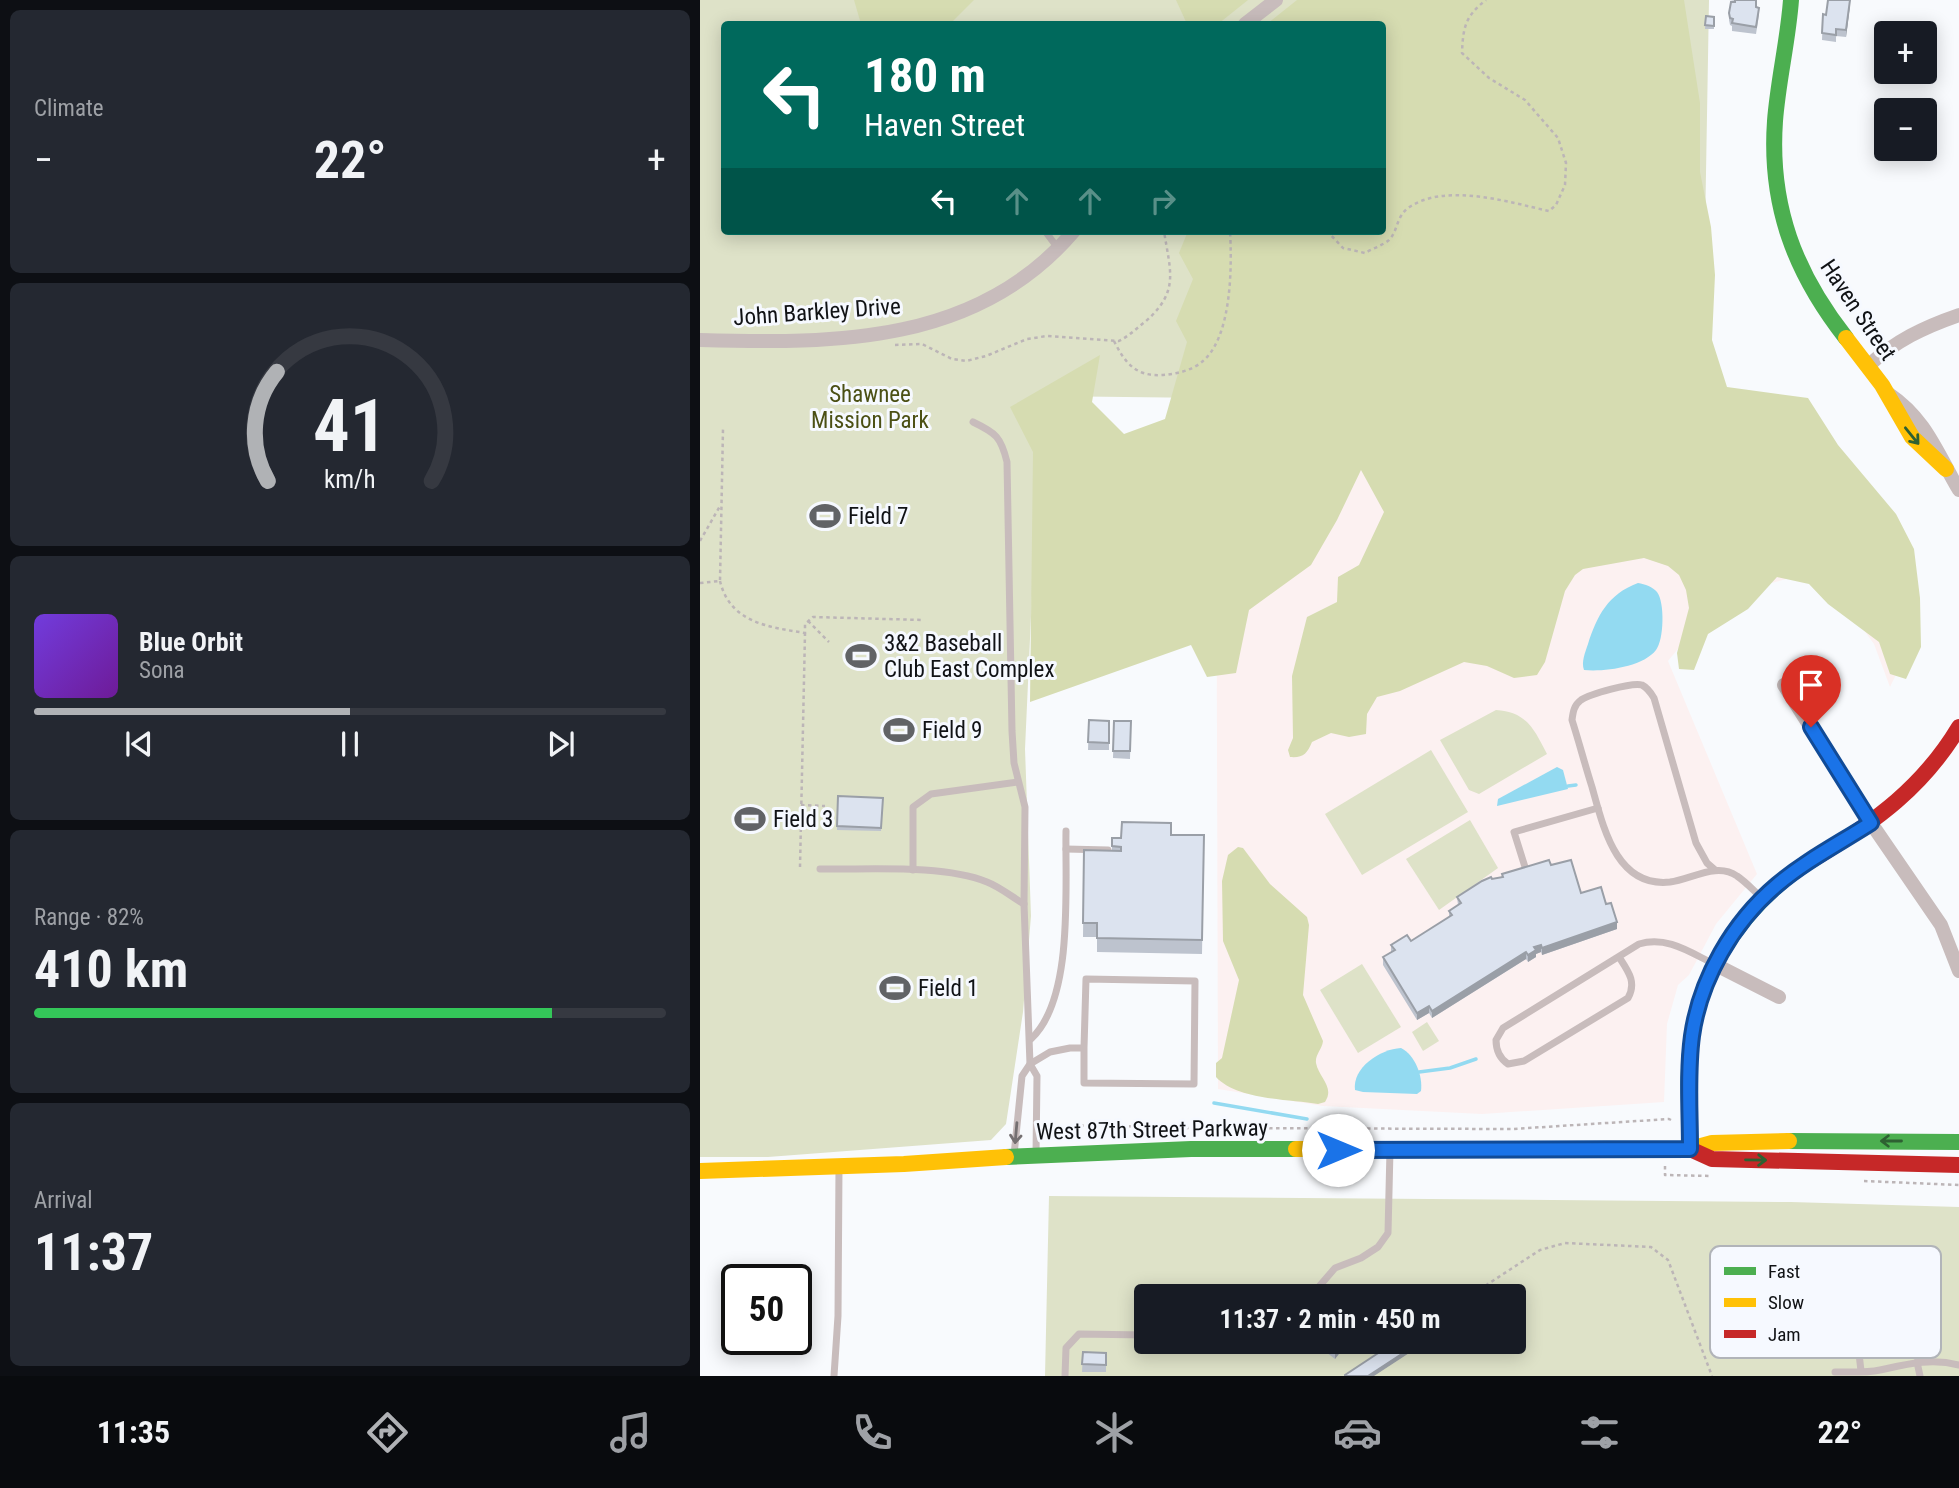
<!DOCTYPE html>
<meta charset="utf-8">
<style>
:root{--surface:#171b24;--page:#242831;--text:#f1f3f6;--muted:#9ea1a6;--line:#363941;--accent:#b0b2b5}
body{margin:0;font-family:"Roboto Condensed",sans-serif;background:var(--page);color:var(--text);height:100vh;display:flex;flex-direction:column;font-size:26px;white-space:nowrap}
*{box-sizing:border-box;margin:0}
p{font-size:23px;color:var(--muted)}
.icon{flex:none;width:38px;height:38px;fill:none;stroke:currentColor;stroke-width:2;stroke-linecap:round;stroke-linejoin:round}
.map{position:relative;flex:1;overflow:hidden}
.panel{display:flex;flex-direction:column;gap:10px;padding:10px;background:#0d0f14;width:700px}
.panel>*{flex:none}
.banner{position:absolute;left:21px;top:21px;width:665px;height:214px;border-radius:7px;box-shadow:0 4px 18px #0003;background:#00695c;color:#fff;overflow:hidden}
.controls{position:absolute;left:1174px;top:21px;display:grid;gap:14px}
.controls a{display:grid;place-items:center;width:63px;height:63px;border-radius:7px;background:var(--surface);box-shadow:0 4px 18px #0003;font-size:35px}
.speed{position:absolute;left:21px;top:1264px;display:flex;gap:14px;font-size:35px;font-weight:700;text-align:center}
.speed>*{display:grid;place-content:center;width:91px;height:91px;border-radius:50%;background:var(--surface);box-shadow:0 4px 18px #0003;line-height:1}
.speed .limit{border:4px solid #111;border-radius:10px;background:#fff;color:#111}
.pin{position:absolute;display:grid;place-items:center;width:60px;height:60px;color:#fff;margin:-72px -30px;border-radius:50% 50% 50% 0;rotate:-45deg;box-shadow:0 0 7px #0007}
.pin .icon{rotate:45deg}
.me{position:absolute;width:77px;margin:-38px;rotate:90deg;stroke-linejoin:round;filter:drop-shadow(0 0 5px #0008)}
.turn{display:flex;align-items:center;gap:24px;height:147px;padding:0 28px;font-size:32px}
.turn .icon{width:91px;height:91px;stroke-width:2.5}
.turn b{display:block;font-size:49px;line-height:60px}
.lanes{display:flex;align-items:center;height:66px;padding:0 28px;background:#0003;justify-content:center;gap:35px;direction:ltr}
.lanes .off{opacity:.35}
.big{font-size:52px;font-weight:700;line-height:1.1}
.panel .card{flex:1;display:flex;flex-direction:column;justify-content:center;gap:10px;min-width:0;padding:0 24px;border-radius:10px;background:var(--page)}
.panel .dial{align-items:center;gap:0}
.dial svg{height:182px;overflow:visible;fill:none;stroke:var(--line);stroke-width:7;stroke-linecap:round;text-anchor:middle}
.dial text{fill:var(--text);stroke:none}
.song{display:flex;align-items:center;gap:21px}
.cover{width:84px;height:84px;border-radius:10px;background:linear-gradient(135deg,hsl(260 70% 55%),hsl(280 70% 35%))}
.played{height:7px;border-radius:4px;background:linear-gradient(90deg,var(--accent) 50%,var(--line) 50%)}
.keys{display:flex;justify-content:space-around;direction:ltr}
.heat{display:flex;justify-content:space-between;align-items:center;font-size:38px;direction:ltr}
.charge{height:10px;border-radius:5px;background:linear-gradient(90deg,#34c759 82%,var(--line) 0)}
.trip{position:absolute;left:434px;top:1284px;width:392px;height:70px;border-radius:7px;background:var(--surface);box-shadow:0 4px 18px #0003;font-weight:700;line-height:70px;text-align:center}
.dock{display:flex;height:112px;justify-content:space-around;align-items:center;background:#090b0e;color:var(--muted)}
.dock .icon{width:49px;height:49px}
.dock .on{color:var(--accent)}
.dock b{font-size:32px;color:var(--text)}
main{display:flex;flex:1;min-height:0}
.map>svg:first-child{display:block}
</style>
<main>
<section class="panel">
<div class="card"><p>Climate</p>
<div class="heat"><a>−</a><b class="big">22°</b><a>+</a></div>
</div>
<div class="card dial"><svg viewBox="0 0 100 80">
<path d="M14 69A42 42 0 1 1 86 69"/>
<path d="M14 69A42 42 0 0 1 18 21" stroke="#b0b2b5"/>
<text x="50" y="56" font-size="32" font-weight="700">41</text>
<text x="50" y="72" font-size="11">km/h</text>
</svg></div>
<div class="card">
<div class="song"><i class="cover"></i><div><b>Blue Orbit</b><p>Sona</p></div></div>
<div class="played"></div>
<div class="keys"><svg class="icon" aria-label="previous" viewBox="0 0 24 24"><path d="M18 5L8 12l10 7zM5 5v14"/></svg><svg class="icon" aria-label="pause" viewBox="0 0 24 24"><path d="M8 5v14M16 5v14"/></svg><svg class="icon" aria-label="next" viewBox="0 0 24 24"><path d="M6 5l10 7-10 7zM19 5v14"/></svg></div>
</div>
<div class="card"><p>Range · 82%</p><b class="big">410 km</b><div class="charge"></div></div>
<div class="card"><p>Arrival</p><b class="big">11:37</b></div>
</section>
<div class="map">
<svg width="1259" height="1376" viewBox="0 0 1259 1376">
<rect width="100%" height="100%" fill="#f8fafd"/>
<!-- education -->
<path fill="#fcf1f1" d="M516 398 1097 405 1210 646 1190 687 1174 644 1136 592 1105 574 1053 588 1008 612 968 661 1057 874 1016 924 989 975 978 985 967 1024 964 1102 782 1114 623 1106 518 1089Z"/>
<!-- green -->
<g fill="#dee2c8" fill-rule="evenodd">
<path d="M0 0H1009L1002 404 341 396 325 749 331 916 323 1012 306 1124 291 1140 68 1157H0ZM24 24H682V231H24Z"/>
<path d="M796 710C827 712 834 729 847 754L779 794 769 790 740 740Z"/>
<path d="M731 750 768 812 662 875 625 814Z"/>
<path d="M770 820 798 868 739 910 706 859Z"/>
<path d="M662 964 701 1027 658 1053 620 990Z"/>
<path d="M727 1022 739 1041 723 1051 712 1032Z"/>
<path d="M349 1196 1091 1202 1259 1207V1376H345ZM446 1297H814V1342H446Z"/>
</g>
<!-- forest -->
<g fill="#d6dcb1">
<path d="M154 0H274L250 24H161Z"/>
<path d="M476 0H548L518 24H487Z"/>
<path d="M597 0H984L1000 103V172L1011 227 1015 275 1012 340 1027 387 1108 398 1138 445 1196 514 1214 549 1220 598 1221 647 1206 679 1190 674 1179 642 1128 604 1109 584 1077 577 1048 609 1008 634 994 670 979 669 977 653 989 608 986 590 979 575 968 566 944 558 883 569 875 575 865 591 845 662 837 675 814 678 787 666 764 662 700 691 677 697 667 714 666 734 649 737 631 733 612 742C607 754 603 758 590 757L588 750 593 738 592 676 607 617 637 602 638 577 659 565 684 512 661 470 637 520 611 565 549 610 536 673 507 677 491 645 330 702 333 452 310 407 400 355 392 402 424 434 465 419 487 342 476 321 493 279 479 253 488 231H682V24H567Z"/>
<path d="M538 847 543 848 570 884 607 917 609 925 603 995 623 1041C622 1050 615 1054 616 1063 619 1078 635 1087 625 1102L618 1104C588 1099 537 1100 516 1077V1063L522 1058 539 980 523 941 522 881 528 855Z"/>
</g>
<!-- water -->
<g fill="#93daf1">
<path d="M938 583C945 584 953 587 957 592 965 602 964 640 956 650 943 667 904 672 884 670 881 662 885 653 888 644 897 616 908 594 938 583Z"/>
<path d="M857 767 863 770 868 789 797 806 798 799Z"/>
<path d="M701 1048C715 1055 723 1076 721 1091L717 1094 663 1092 655 1090C652 1068 680 1049 701 1048Z"/>
</g>
<g fill="none" stroke-linecap="round" stroke-linejoin="round">
<!-- stream -->
<g stroke="#93daf1" stroke-width="3.5">
<path d="M868 786 876 785"/>
<path d="M719 1072 750 1068 776 1059"/>
<path d="M514 1103 607 1119"/>
</g>
<!-- path -->
<g stroke="#bcb5b7" stroke-width="2.5" stroke-dasharray="3.5 3.5" stroke-linecap="butt">
<path d="M627 231 643 248 665 253C672 249 683 245 689 240 698 231 696 217 708 208 745 182 808 202 849 211L856 205 865 185 866 163 858 138 825 100 789 78 762 53C763 28 765 16 786 0"/>
<path d="M414 341C425 363 436 377 463 375 477 374 493 370 503 361 532 336 532 266 530 231"/>
<path d="M195 345 222 344 252 359 266 361 286 356 327 339 347 336 419 341C429 336 437 328 446 321 480 291 470 271 464 231"/>
<path d="M0 541 20 506"/>
<path d="M20 581C30 623 69 627 105 633V624L113 617 223 620"/>
<path d="M0 583 20 581 23 429"/>
<path d="M108 621 129 642"/>
<path d="M101 805 125 806"/>
<path d="M100 867 105 633"/>
<path d="M346 1131 355 1127 393 1125 485 1128 813 1129 969 1119 973 1121"/>
<path d="M965 1166V1175L1011 1176"/>
<path d="M1164 1181 1259 1185"/>
<path d="M768 1297 840 1250 865 1243 951 1247 968 1260 1012 1376"/>
</g>
<!-- lane -->
<g stroke="#c8bcbc" stroke-width="7">
<path d="M345 231 357 247"/>
<path d="M273 422C296 433 301 437 307 462L312 731 314 763 325 807 324 904 330 1064 337 1076 336 1154"/>
<path d="M366 849 408 850"/>
<path d="M825 867 814 832 898 808"/>
<path d="M120 869C168 870 242 864 287 882 300 887 312 897 324 904"/>
<path d="M213 870V807L231 794 318 782"/>
<path d="M1015 870 1007 863 996 843 954 698C951 693 948 688 942 685 932 682 890 694 881 700 874 705 873 712 872 720 879 742 885 765 892 787 903 826 916 888 970 882 992 879 1017 862 1037 876 1046 882 1054 891 1062 898"/>
<path d="M919 957C928 971 937 982 928 998L824 1061 808 1064C799 1058 796 1050 796 1040L803 1028 939 944C966 936 988 951 1012 963"/>
<path d="M331 1039C374 999 365 888 366 831"/>
<path d="M314 1155 322 1076 330 1064 350 1052 370 1048H384L386 979 495 981 494 1084 384 1083V1048"/>
<path d="M610 1297 635 1268 661 1258 678 1247 688 1233 690 1150"/>
<path d="M1158 1345 1161 1371"/>
<path d="M1217 1362 1220 1376"/>
<path d="M1135 1372C1150 1372 1166 1373 1180 1370 1208 1364 1231 1358 1259 1365"/>
<path d="M134 1376 138 1316 139 1167"/>
<path d="M365 1376 366 1348 379 1334 446 1335"/>
</g>
<!-- street -->
<g stroke="#c8bcbc" stroke-width="14">
<path d="M545 24 576 0"/>
<path d="M0 340C136 344 278 344 374 231"/>
<path d="M1168 366C1195 341 1224 327 1259 315"/>
<path d="M1189 394C1226 419 1237 453 1259 490"/>
<path d="M1084 685 1171 823 1241 925 1259 971"/>
<path d="M1016 965 1079 997"/>
</g>
<!-- fast -->
<g stroke="#4caf50" stroke-width="16">
<path d="M1091 0C1088 41 1078 81 1075 121 1069 206 1095 273 1146 338"/>
<path d="M1089 1141 1259 1142"/>
<path d="M990 1149C990 1112 986 1073 992 1036 1004 960 1052 896 1117 857"/>
<path d="M306 1157 491 1149H596"/>
</g>
<!-- slow -->
<g stroke="#ffc107" stroke-width="16">
<path d="M1146 338 1182 385 1212 437 1246 469"/>
<path d="M596 1149H990L1012 1143 1089 1141"/>
<path d="M0 1171 204 1164 306 1157"/>
</g>
<!-- jam -->
<g stroke="#c62828" stroke-width="16">
<path d="M1117 857C1176 821 1223 787 1259 727"/>
<path d="M990 1149 1012 1159 1259 1165"/>
</g>
</g>
<!-- wall -->
<g fill="#bdc3ce">
<path d="M1029 0H1057L1056 7 1059 15 1056 34 1032 31V26L1030 25 1029 20V13L1035 1Z"/>
<path d="M1150 5 1146 37 1136 36V42L1122 40 1123 14 1126 15Z"/>
<path d="M1006 16 1014 17V29H1005Z"/>
<path d="M389 720 409 721V750H388Z"/>
<path d="M414 721H431L430 759 413 758Z"/>
<path d="M138 796 183 798 181 831 137 830Z"/>
<path d="M471 835H504L502 954 397 952V937H383L384 850 412 851V838Z"/>
<path d="M851 865 881 893 906 904 917 929 842 955 841 952 836 954V957L828 962 826 959 732 1018 729 1013 717 1020 683 965V957L691 952V945L711 941 749 917V911L758 905 757 897 792 879Z"/>
<path d="M613 1342H648L635 1359Z"/>
<path d="M383 1352 406 1353V1372H382Z"/>
</g>
<!-- shaded-wall -->
<g fill="#9a9fa7">
<path d="M1150 0V5L1146 37V30Z"/>
<path d="M917 922V929L842 955V948Z"/>
<path d="M841 945V952L836 954V957L828 962V955L834 947Z"/>
<path d="M826 952V959L732 1018V1011Z"/>
<path d="M729 1006V1013L717 1020V1013Z"/>
<path d="M639 1342H648L635 1359V1348Z"/>
<path d="M720 1342H726L674 1376H668Z"/>
</g>
<!-- building -->
<g fill="#dce3ef" stroke="#9a9fa7" stroke-width="2">
<path d="M1035 0H1056V7L1059 8 1056 27 1032 23 1033 19 1030 18 1029 13 1031 2H1035Z"/>
<path d="M1128 0H1150L1146 30 1136 29V35L1122 33 1123 14 1126 15Z"/>
<path d="M1006 16 1014 17V26L1005 25Z"/>
<path d="M389 720 409 721V743L388 742Z"/>
<path d="M414 721H431L430 751H413Z"/>
<path d="M138 796 183 798 181 828 137 826Z"/>
<path d="M422 822 471 823V835H504L502 940 397 938V923H383L384 850 421 851V847L412 846V838H421Z"/>
<path d="M849 860 851 865 871 860 881 893 901 887 906 904 911 903 917 922 842 948 841 945 834 947 836 950 828 955 826 952 732 1011 729 1006 717 1013 683 957 695 950 691 945 707 935 711 941 752 915 749 911 761 903 757 897 782 881 791 877 792 879 803 877 802 874Z"/>
<path d="M627 1342H639L635 1348Z"/>
<path d="M695 1342H720L668 1376H645V1375Z"/>
<path d="M383 1352 406 1353V1365L382 1364Z"/>
</g>
<!-- one-way arrows -->
<defs><path id="oneway-shaft" d="M-6 0H5M1.5-3L5.5 0L1.5 3" fill="none" stroke-width="1.6" stroke-linecap="round" stroke-linejoin="round" transform="scale(1.75)"/></defs>
<g stroke="#2e6032">
<use href="#oneway-shaft" transform="translate(1212 436) rotate(51)"/>
<use href="#oneway-shaft" transform="translate(1191 1141) rotate(-180)"/>
<use href="#oneway-shaft" transform="translate(1056 1160) rotate(1)"/>
</g>
<use stroke="#757071" href="#oneway-shaft" transform="translate(316 1133) rotate(95)"/>
<g fill="none" stroke-linecap="round" stroke-linejoin="round">
<!-- route casing -->
<g stroke="#114b97" stroke-width="18">
<path id="route" d="M638 1150 990 1149C990 1112 987 1073 992 1036 1000 979 1033 922 1077 885 1105 861 1140 843 1171 823L1111 727"/>
</g>
<!-- route -->
<use href="#route" stroke="#1a73e8" stroke-width="12"/>
</g>
<!-- icons -->
<defs>
<g id="stadium-bare" transform="scale(2.415)"><path d="M0-5a6.5 5 0 1 0 0 10a6.5 5 0 1 0 0-10ZM-3.5-1.8h7v3.6h-7Z" fill="#616366" stroke="#f6f9ff" stroke-width="2.5" paint-order="stroke"/></g>
</defs>
<g fill-rule="evenodd">
<use href="#stadium-bare" x="125" y="516"/>
<use href="#stadium-bare" x="161" y="656"/>
<use href="#stadium-bare" x="199" y="730"/>
<use href="#stadium-bare" x="50" y="819"/>
<use href="#stadium-bare" x="195" y="988"/>
</g>
<g text-anchor="middle" dominant-baseline="central" stroke-width="6" stroke-linejoin="round" paint-order="stroke">
<!-- street labels -->
<g font-size="23" fill="#101215" stroke="#f6f9ff">
<text transform="translate(1158 310) rotate(56)">Haven Street</text>
<text transform="translate(117 312) rotate(-4)">John Barkley Drive</text>
<text transform="translate(452 1130) rotate(-1)">West 87th Street Parkway</text>
</g>
<!-- park labels -->
<g font-size="23" fill="#4b5015" stroke="#f6f9ff">
<text x="170" y="394">Shawnee<tspan x="170" dy="26">Mission Park</tspan></text>
</g>
<!-- poi labels -->
<g font-size="23" fill="#101215" stroke="#f6f9ff" text-anchor="start">
<text x="148" y="516">Field 7</text>
<text x="184" y="643">3&amp;2 Baseball<tspan x="184" dy="26">Club East Complex</tspan></text>
<text x="222" y="730">Field 9</text>
<text x="73" y="819">Field 3</text>
<text x="218" y="988">Field 1</text>
</g>
</g>
<!-- legend -->
<rect x="1010" y="1246" width="231" height="112" rx="10" fill="#f6f9ff" stroke="#b1b4b9" stroke-width="2"/>
<rect x="1024" y="1267" width="32" height="8" fill="#4caf50"/>
<rect x="1024" y="1298" width="32" height="9" fill="#ffc107"/>
<rect x="1024" y="1330" width="32" height="8" fill="#c62828"/>
<g font-size="19" fill="#101215">
<text x="1068" y="1278">Fast</text>
<text x="1068" y="1309">Slow</text>
<text x="1068" y="1341">Jam</text>
</g>
</svg>
<div class="controls">
<a>+</a>
<a>−</a>
</div>
<div class="speed"><div class="limit">50</div></div>
<div class="pin" style="left:1111px;top:727px;background:#d93025"><svg class="icon" aria-label="arrive" viewBox="0 0 24 24"><path d="M6 21V4h12l-3 4 3 4H6"/></svg></div>
<svg class="me" style="left:638px;top:1150px" viewBox="-20 -20 40 40"><circle r="19" fill="#fff"/><path d="M0-13L10 11 0 6-10 11z" fill="#1a73e8"/></svg>
<div class="trip">11:37 · 2 min · 450 m</div>
<div class="banner">
<div class="turn"><svg class="icon" aria-label="left" viewBox="0 0 24 24"><path d="M17 20v-9H6M10 6l-5 5 5 5"/></svg><div><b>180 m</b>Haven Street</div></div>
<div class="lanes"><svg class="icon" aria-label="left" viewBox="0 0 24 24"><path d="M17 20v-9H6M10 6l-5 5 5 5"/></svg><svg class="icon off" aria-label="ahead" viewBox="0 0 24 24"><path d="M12 20V5M6 11l6-6 6 6"/></svg><svg class="icon off" aria-label="ahead" viewBox="0 0 24 24"><path d="M12 20V5M6 11l6-6 6 6"/></svg><svg class="icon off" aria-label="right" viewBox="0 0 24 24"><path d="M7 20v-9h11M14 6l5 5-5 5"/></svg></div>
</div>
</div>
</main>
<nav class="dock">
<b>11:35</b>
<svg class="icon on" aria-label="directions" viewBox="0 0 24 24"><path d="M12 3l9 9-9 9-9-9zM9 14v-3h6M13 9l2 2-2 2"/></svg>
<svg class="icon" aria-label="music" viewBox="0 0 24 24"><path d="M9 18V5l10-2v13"/><circle cx="6" cy="18" r="3"/><circle cx="16" cy="16" r="3"/></svg>
<svg class="icon" aria-label="phone" viewBox="0 0 24 24"><path d="M5 4h4l2 5-3 2q2 4 5 5l2-3 5 2v4C11 20 4 13 5 4z"/></svg>
<svg class="icon" aria-label="climate" viewBox="0 0 24 24"><path d="M12 3v18M4 7l16 10M4 17L20 7"/></svg>
<svg class="icon" aria-label="car" viewBox="0 0 24 24"><path d="M5 17H2v-5l4-1 3-4h7l3 4 3 1v5h-3M9 17h6M6 11h13"/><circle cx="7" cy="17" r="2"/><circle cx="17" cy="17" r="2"/></svg>
<svg class="icon" aria-label="filters" viewBox="0 0 24 24"><path d="M4 7h16M4 17h16"/><circle cx="9" cy="7" r="2"/><circle cx="15" cy="17" r="2"/></svg>
<b>22°</b>
</nav>
